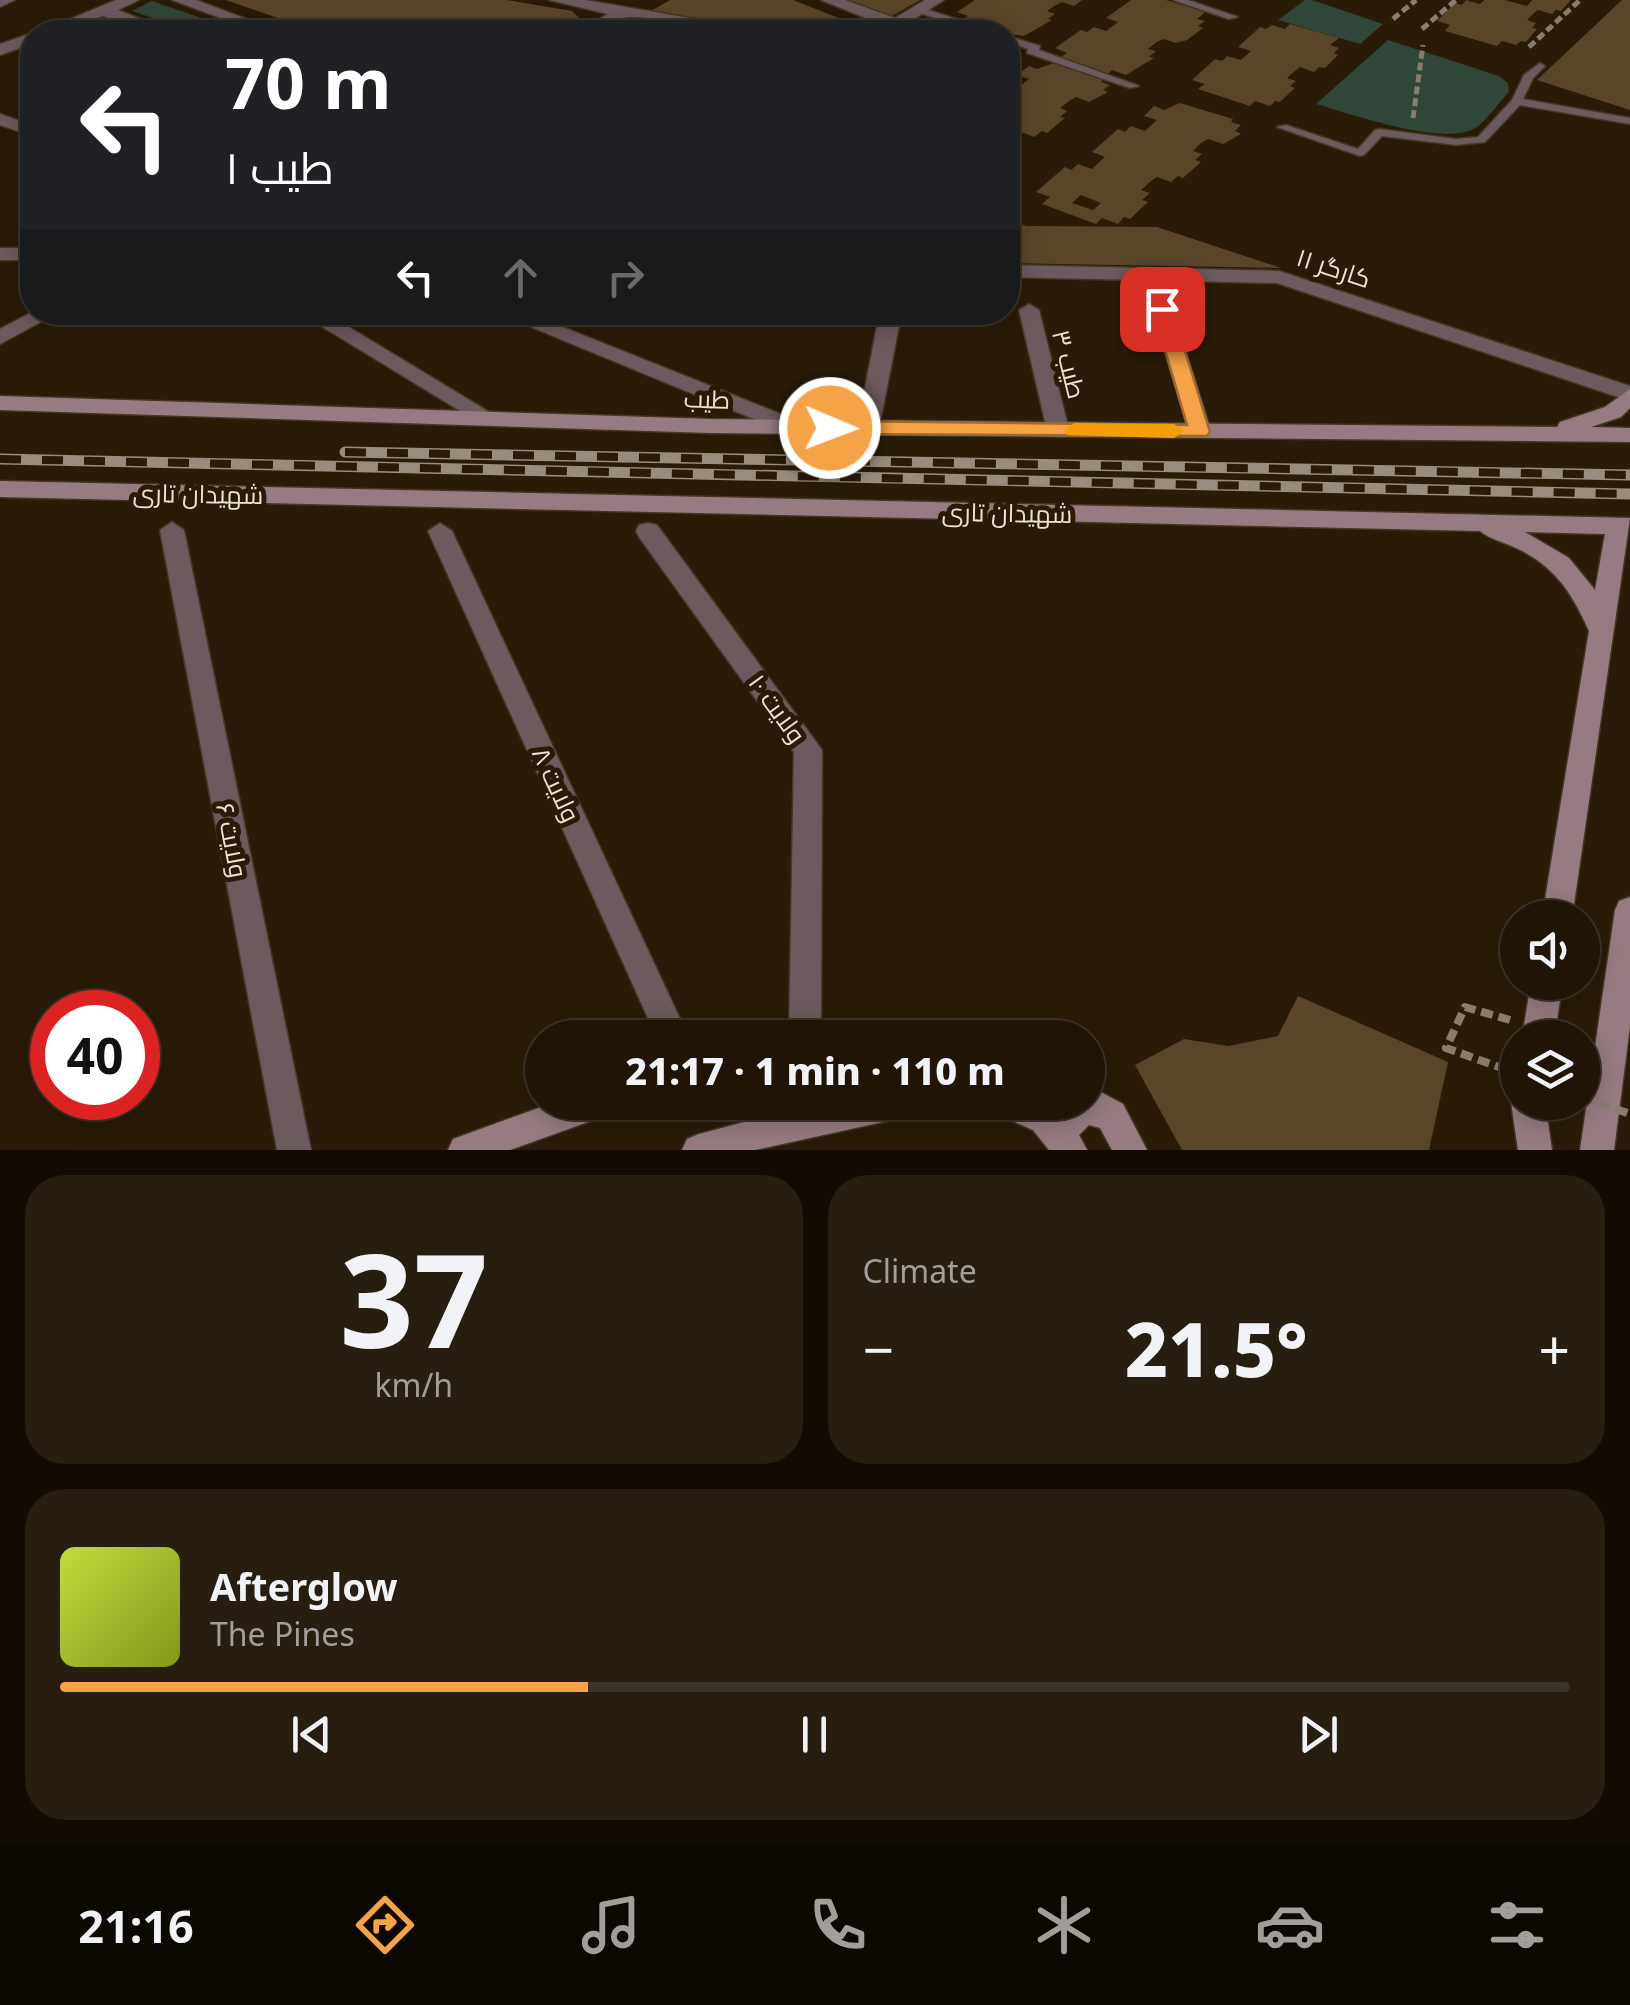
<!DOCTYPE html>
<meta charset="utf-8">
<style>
:root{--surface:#1f1406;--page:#271d10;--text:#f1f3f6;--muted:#a19e9b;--line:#3c3328;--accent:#f5a346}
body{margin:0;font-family:"Noto Sans",Cairo,sans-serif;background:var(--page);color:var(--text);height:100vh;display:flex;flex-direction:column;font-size:38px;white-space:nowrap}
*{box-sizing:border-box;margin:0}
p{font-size:32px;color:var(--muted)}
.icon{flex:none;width:55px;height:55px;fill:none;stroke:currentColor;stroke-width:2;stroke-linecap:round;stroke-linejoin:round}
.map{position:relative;height:1150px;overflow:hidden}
.details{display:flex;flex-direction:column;gap:25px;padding:25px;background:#110b03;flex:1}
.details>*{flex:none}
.hud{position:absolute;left:20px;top:20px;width:1000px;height:305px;border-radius:40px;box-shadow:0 5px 25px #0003,0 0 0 2px var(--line);background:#202124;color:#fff;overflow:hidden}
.buttons{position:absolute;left:1500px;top:900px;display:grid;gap:20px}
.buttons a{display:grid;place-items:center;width:100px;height:100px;border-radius:50%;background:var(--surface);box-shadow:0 5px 25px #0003,0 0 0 2px var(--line);font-size:50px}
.speed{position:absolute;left:30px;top:990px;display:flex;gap:20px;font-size:50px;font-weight:700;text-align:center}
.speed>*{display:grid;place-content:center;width:130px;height:130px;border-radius:50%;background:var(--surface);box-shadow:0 5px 25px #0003,0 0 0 2px var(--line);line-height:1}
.speed .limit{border:15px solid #d22;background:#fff;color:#111}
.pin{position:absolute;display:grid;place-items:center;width:85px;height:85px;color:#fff;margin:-42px;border-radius:20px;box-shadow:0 5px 15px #0006}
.me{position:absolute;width:110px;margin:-55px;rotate:91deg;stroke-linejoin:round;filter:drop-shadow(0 0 8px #0008)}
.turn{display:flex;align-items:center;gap:35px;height:210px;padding:0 40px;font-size:45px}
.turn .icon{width:130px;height:130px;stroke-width:2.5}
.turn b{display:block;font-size:70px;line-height:85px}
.lanes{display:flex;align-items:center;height:95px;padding:0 40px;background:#0003;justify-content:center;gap:50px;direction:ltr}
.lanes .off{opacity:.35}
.big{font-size:75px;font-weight:800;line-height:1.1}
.details .widget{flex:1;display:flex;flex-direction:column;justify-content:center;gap:15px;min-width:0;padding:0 35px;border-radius:40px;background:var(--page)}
.details .dial{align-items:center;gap:0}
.dial b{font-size:130px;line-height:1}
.song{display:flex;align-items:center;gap:30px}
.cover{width:120px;height:120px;border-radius:15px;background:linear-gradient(135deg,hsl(70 70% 55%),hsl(70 70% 35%))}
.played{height:10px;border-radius:5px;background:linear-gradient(90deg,var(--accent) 35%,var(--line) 35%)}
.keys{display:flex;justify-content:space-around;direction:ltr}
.heat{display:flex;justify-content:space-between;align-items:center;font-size:55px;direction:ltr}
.details .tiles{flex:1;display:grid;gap:25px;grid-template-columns:1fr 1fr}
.widget:last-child{grid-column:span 2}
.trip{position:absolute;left:525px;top:1020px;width:580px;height:100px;border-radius:50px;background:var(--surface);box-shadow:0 5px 25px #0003,0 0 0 2px var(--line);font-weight:800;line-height:100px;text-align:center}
.tabs{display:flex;height:160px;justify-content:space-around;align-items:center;background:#0c0802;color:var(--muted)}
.tabs .icon{width:70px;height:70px}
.tabs .selected{color:var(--accent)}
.tabs b{font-size:45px;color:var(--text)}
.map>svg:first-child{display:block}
</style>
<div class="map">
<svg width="1630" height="1150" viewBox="0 0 1630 1150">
<rect width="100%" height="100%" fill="#291b08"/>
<!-- green -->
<g fill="#304638">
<path d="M1305 0H1312L1383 24 1360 44 1278 20Z"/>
<path d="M152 1 242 32H194L132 11Z"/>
<path d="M1388 40 1499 76 1508 83 1509 92C1499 102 1489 118 1477 127 1446 148 1351 114 1316 104Z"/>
</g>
<!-- building -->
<g fill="#59452a" fill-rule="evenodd">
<path d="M226 0H506L572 11 580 19 555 32H318Z"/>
<path d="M670 0H793L864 28 857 32H784L651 11Z"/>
<path d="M846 0H920L892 16Z"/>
<path d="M975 0H1082L1074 6 1062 2 1056 5 1047 11 1055 14 1048 19 1052 20 1024 36 996 32 961 21 968 16 957 12Z"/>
<path d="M1131 0H1166L1205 12 1197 19 1205 21 1198 26 1203 28 1187 40 1176 43 1163 39 1157 42 1148 49 1156 51 1149 57 1154 58 1126 75 1112 70 1107 75 1059 58 1067 53 1055 48 1081 30 1087 32 1094 27 1106 31 1118 22 1106 18Z"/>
<path d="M1466 0 1480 4 1484 0H1505L1527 6 1532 0H1571L1561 11 1556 10 1552 14 1538 10 1533 14 1527 20 1536 23 1532 28 1537 29 1526 42 1521 41 1516 45 1502 41 1497 46 1445 31 1450 25 1437 21 1455 3 1462 5Z"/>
<path d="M1622 0H1630V110L1537 80Z"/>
<path d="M624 22H638L686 32H599Z"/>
<path d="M1290 24 1339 38 1330 45 1339 48 1334 53 1338 55 1325 68 1319 67 1314 72 1300 67 1295 71 1287 78 1296 81 1290 86 1295 88 1280 102 1275 101 1270 106 1255 101 1250 106 1198 89 1205 84 1192 80 1215 59 1222 61 1227 56 1241 60 1251 51 1238 47 1260 27 1266 29 1272 25 1285 29Z"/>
<path d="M945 25H959L977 32H926Z"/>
<path d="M1054 63 1103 79 1101 82 1110 85 1103 90 1108 92 1089 102 1076 97 1069 101 1060 108 1067 111 1060 117 1065 118 1047 133 1042 131 1034 137 1021 132 1008 141V125L1020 119 1008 115V85L1016 89 1029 79 1017 75 1029 66 1037 69Z"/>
<path d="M1180 103 1233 119 1231 122 1241 125 1235 131 1241 134 1223 144 1208 139 1201 143 1193 151 1202 154 1195 160 1201 162 1183 178 1178 176 1171 182 1157 177 1150 182 1141 190 1150 193 1142 200 1148 202 1130 219 1124 217 1118 224 1102 218 1096 224 1042 204 1050 197 1036 192 1065 167 1071 170 1078 164 1092 169 1105 157 1092 152 1118 129 1125 132 1131 126 1145 131 1157 120 1144 116 1154 106 1164 110ZM1081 195 1101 203 1093 210 1072 203Z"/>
<path d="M1008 221 1027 226 1157 227 1281 268 1008 263Z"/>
<path d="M1298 996 1448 1062 1429 1150H1182L1135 1065 1184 1039 1228 1046 1278 1036Z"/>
</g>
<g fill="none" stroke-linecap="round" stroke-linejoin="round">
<!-- lane casing -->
<g stroke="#443725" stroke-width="3">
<g id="lane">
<path d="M1173 0H1188L1238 17 1229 19Z"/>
<path d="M919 7 991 30 992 32H978L916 12 914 10Z"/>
<path d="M1008 36 1040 46 1039 50 1139 86 1130 88 1027 53 1028 49 1008 42Z"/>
<path d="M1540 63 1545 66 1533 78 1523 99 1630 118V124L1520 105 1485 142 1456 145 1382 136 1364 155 1360 156 1277 127 1286 125 1358 149 1375 130 1379 129 1456 139 1478 137 1512 100 1524 75Z"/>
</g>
</g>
<!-- street casing -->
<g stroke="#443725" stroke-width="3">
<g id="street">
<path d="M0 0H15L0 7Z"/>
<path d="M116 0H139L118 10 173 32H150L103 16 61 32H39Z"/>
<path d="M172 0H196L281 32H258Z"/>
<path d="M549 0H585L742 27 750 32C707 35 667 16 629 17 612 18 600 32 576 32L608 14Z"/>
<path d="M821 0H845L895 18 925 0H944L894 32H878L883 25Z"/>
<path d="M32 33V44L0 55V44Z"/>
<path d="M0 114 32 125V136L0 125Z"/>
<rect x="0" y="248" width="32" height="12"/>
<path d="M1008 265 1279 271 1630 386V401L1277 283 1008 277Z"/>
<path d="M1162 303 1172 309 1211 431 1208 436H1192L1189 431 1152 309Z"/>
<path d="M1029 304 1039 310 1069 430 1058 437 1047 430 1019 310Z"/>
<path d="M32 312H59L0 344V329Z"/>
<path d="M298 312H324L499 418 488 425 480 423Z"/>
<path d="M495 312H525L801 422 804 427 793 434 785 432Z"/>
<path d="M888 320 899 326 879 428 868 435 857 428 877 326Z"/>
<path d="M172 522 184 530 311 1150H277L160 530Z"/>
<path d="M440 523 452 531 689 1038H657L428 531Z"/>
<path d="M648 523 657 525 822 750 821 1038H789L794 752 639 537 636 531 639 525Z"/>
</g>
</g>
<!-- secondary casing -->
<g stroke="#443725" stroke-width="3">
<g id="secondary">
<path d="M1630 389V408L1621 417 1591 427 1630 428V442L710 433 0 410V396L710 419 1557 427 1560 422 1605 407Z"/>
<path d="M0 481 1630 518 1572 918H1542L1589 631C1572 593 1555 566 1516 548 1504 542 1489 539 1480 531L0 497ZM1525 532 1605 534 1595 590 1569 558Z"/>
<path d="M1630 897V1026L1614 1150H1580L1615 910 1619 901Z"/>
<path d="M1531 982H1563L1554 1038H1522Z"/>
<path d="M941 1023 969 1028 974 1038H925L930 1028Z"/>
<path d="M1099 1091 1123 1104 1147 1150H1112L1100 1128 1089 1125 1079 1135 1087 1150H1049L1033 1130 994 1113 990 1102H1044L1057 1109 1067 1102H1088V1094Z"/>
<path d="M1516 1091 1518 1102H1545L1552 1150H1518L1511 1102Z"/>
<path d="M555 1102H617L613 1113 510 1150H448L453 1139Z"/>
<path d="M819 1102H922L918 1113 906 1117 755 1150H682L687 1139 699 1134Z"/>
</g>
</g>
<!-- path-far1 -->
<g stroke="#897d6e" stroke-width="5" stroke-dasharray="8 4" stroke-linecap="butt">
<path d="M1393 19 1416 0"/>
<path d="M1422 29 1456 0"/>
<path d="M1529 47 1580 0"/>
<path d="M1413 118 1423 45"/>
</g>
<!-- path -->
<path stroke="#897d6e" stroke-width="8" stroke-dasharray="12 6" stroke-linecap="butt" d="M1510 1020 1465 1007 1446 1048 1516 1073"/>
<!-- lane -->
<use href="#lane" fill="#6b5a5e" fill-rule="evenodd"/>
<!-- street -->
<use href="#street" fill="#6b5a5e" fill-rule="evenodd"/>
<!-- secondary -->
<use href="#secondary" fill="#967c82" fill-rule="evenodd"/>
<!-- rail casing -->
<g stroke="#978c7d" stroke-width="11">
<g id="rail">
<path d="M345 452 1630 475"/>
<path d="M0 459 1630 494"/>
</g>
</g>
<!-- rail -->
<use href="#rail" stroke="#291b08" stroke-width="8" stroke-dasharray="21" stroke-linecap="butt"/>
<!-- path-bridge -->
<path stroke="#897d6e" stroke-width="8" stroke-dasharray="12 6" stroke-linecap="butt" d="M1582 1097 1630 1114"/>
</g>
<!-- route -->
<path fill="#f5a346" stroke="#9f6a2e" stroke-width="2.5" d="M1162 304 1172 309 1210 432 1207 436 830 434 820 428 830 421 1187 425 1153 309Z"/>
<!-- slow -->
<path fill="#f59e0b" d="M1074 423 1174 424 1184 431 1174 438 1067 435 1064 430Z"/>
<g text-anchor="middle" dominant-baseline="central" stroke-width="10" stroke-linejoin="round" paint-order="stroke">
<!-- street labels -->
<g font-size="25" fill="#ebe1d5" stroke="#291b08">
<text transform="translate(1334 267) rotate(18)">کارگر ۱۱</text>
<text transform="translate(1070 364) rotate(76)">طیب ۳</text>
<text transform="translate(707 398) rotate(2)">طیب</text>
<text transform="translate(198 493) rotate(1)">شهیدان تاری</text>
<text transform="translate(1007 512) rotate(1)">شهیدان تاری</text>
<text transform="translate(778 708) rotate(54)">ولایت ۱۰</text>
<text transform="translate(557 784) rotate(65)">ولایت ۸</text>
<text transform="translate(233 840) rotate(79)">ولایت ۶</text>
</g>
</g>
</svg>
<div class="buttons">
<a><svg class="icon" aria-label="sound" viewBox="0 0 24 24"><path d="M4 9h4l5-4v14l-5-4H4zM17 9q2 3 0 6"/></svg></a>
<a><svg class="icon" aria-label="layers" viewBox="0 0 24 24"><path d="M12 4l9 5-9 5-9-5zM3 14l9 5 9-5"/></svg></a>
</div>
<div class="speed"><div class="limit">40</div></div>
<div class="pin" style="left:1162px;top:309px;background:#d93025"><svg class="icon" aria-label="arrive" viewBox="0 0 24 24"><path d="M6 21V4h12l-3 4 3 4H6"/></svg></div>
<svg class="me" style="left:830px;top:428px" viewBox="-20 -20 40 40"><circle r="17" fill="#f5a346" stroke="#fff" stroke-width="3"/><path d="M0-11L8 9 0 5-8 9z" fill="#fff"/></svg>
<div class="trip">21:17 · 1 min · 110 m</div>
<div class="hud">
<div class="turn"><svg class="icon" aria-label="left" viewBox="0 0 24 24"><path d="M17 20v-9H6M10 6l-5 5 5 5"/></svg><div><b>70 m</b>طیب ۱</div></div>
<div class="lanes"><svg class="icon" aria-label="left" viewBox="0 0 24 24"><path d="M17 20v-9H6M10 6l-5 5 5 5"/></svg><svg class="icon off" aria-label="ahead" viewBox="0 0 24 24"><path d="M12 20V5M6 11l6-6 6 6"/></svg><svg class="icon off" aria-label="right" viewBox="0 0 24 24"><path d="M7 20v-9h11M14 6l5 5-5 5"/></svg></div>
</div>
</div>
<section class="details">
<div class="tiles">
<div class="widget dial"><b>37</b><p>km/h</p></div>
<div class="widget"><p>Climate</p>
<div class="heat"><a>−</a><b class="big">21.5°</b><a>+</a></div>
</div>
<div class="widget">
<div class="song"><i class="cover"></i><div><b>Afterglow</b><p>The Pines</p></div></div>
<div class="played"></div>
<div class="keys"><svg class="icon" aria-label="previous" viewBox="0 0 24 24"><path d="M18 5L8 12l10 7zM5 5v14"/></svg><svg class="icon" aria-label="pause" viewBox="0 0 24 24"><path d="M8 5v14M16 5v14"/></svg><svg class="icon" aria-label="next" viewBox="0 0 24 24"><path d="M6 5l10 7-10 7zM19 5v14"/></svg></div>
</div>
</div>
</section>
<nav class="tabs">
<b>21:16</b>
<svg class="icon selected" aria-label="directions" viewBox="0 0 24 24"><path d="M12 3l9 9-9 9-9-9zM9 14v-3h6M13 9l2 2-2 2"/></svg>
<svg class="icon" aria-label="music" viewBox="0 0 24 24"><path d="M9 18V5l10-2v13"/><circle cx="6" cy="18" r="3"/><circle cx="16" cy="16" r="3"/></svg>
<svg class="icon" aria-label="phone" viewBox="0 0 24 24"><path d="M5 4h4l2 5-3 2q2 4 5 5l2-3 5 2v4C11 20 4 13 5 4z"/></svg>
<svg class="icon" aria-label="climate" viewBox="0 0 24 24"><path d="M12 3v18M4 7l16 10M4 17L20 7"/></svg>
<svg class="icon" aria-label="car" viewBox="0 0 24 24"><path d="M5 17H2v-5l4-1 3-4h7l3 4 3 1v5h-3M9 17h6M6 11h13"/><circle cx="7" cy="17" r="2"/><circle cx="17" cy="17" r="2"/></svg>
<svg class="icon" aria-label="filters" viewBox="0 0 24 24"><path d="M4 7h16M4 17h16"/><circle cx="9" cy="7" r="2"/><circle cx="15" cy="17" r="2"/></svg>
</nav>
